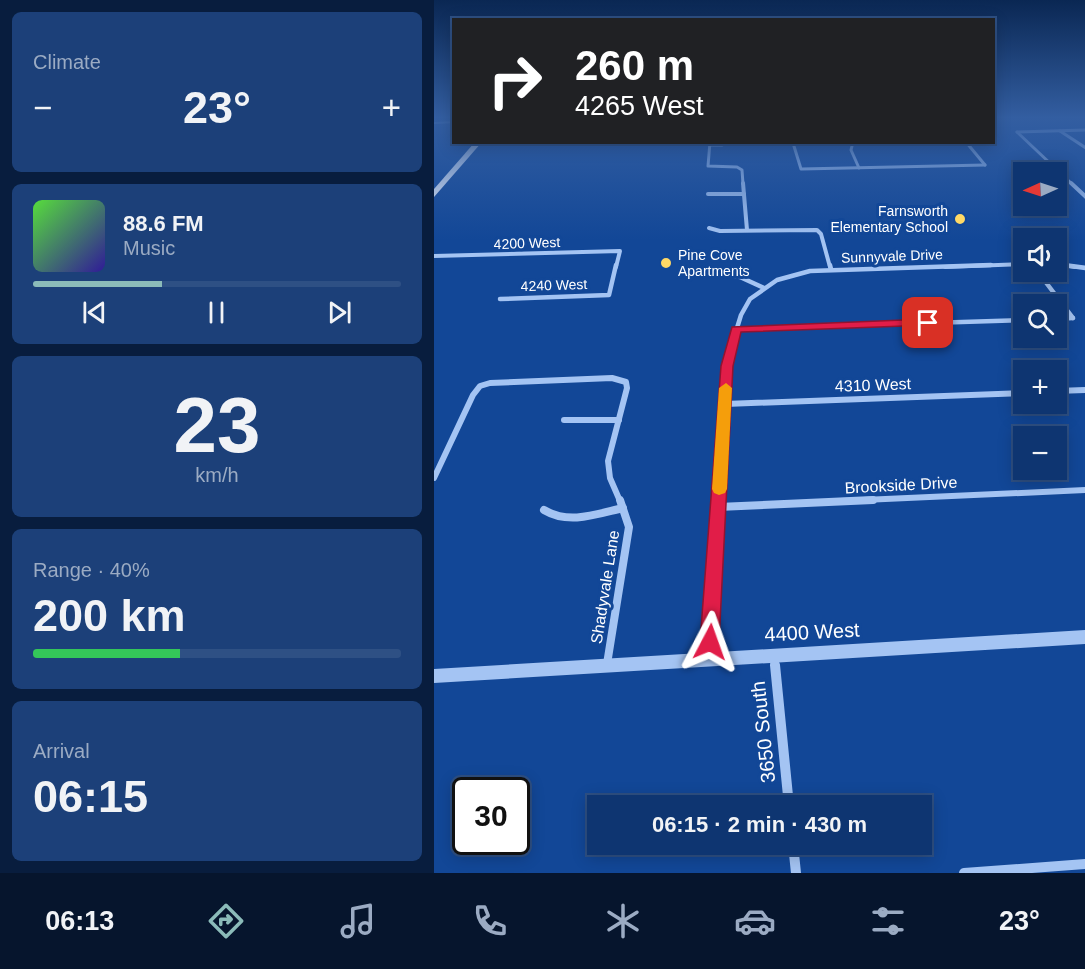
<!DOCTYPE html>
<meta charset="utf-8">
<style>
:root{--surface:#0e3571;--page:#1c4079;--text:#f1f3f6;--muted:#9babc3;--line:#2e5084;--accent:#8bbbb9}
body{margin:0;font-family:Helvetica,sans-serif;background:var(--page);color:var(--text);height:100vh;display:flex;flex-direction:column;font-size:22px;white-space:nowrap}
*{box-sizing:border-box;margin:0}
p{font-size:20px;color:var(--muted)}
.icon{flex:none;width:33px;height:33px;fill:none;stroke:currentColor;stroke-width:2;stroke-linecap:round;stroke-linejoin:round}
.map{position:relative;flex:1;overflow:hidden}
.side{display:flex;flex-direction:column;gap:12px;padding:12px;background:#081d3e;width:434px}
.side>*{flex:none}
.top-card{position:absolute;left:18px;top:18px;width:543px;height:126px;border-radius:0px;box-shadow:0 3px 15px #0003,0 0 0 2px var(--line);background:#202124;color:#fff;overflow:hidden}
.needle{width:39px;rotate:267deg}
.fabs{position:absolute;left:579px;top:162px;display:grid;gap:12px}
.fabs a{display:grid;place-items:center;width:54px;height:54px;border-radius:0px;background:var(--surface);box-shadow:0 3px 15px #0003,0 0 0 2px var(--line);font-size:30px}
.speed{position:absolute;left:18px;top:777px;display:flex;gap:12px;font-size:30px;font-weight:700;text-align:center}
.speed>*{display:grid;place-content:center;width:78px;height:78px;border-radius:50%;background:var(--surface);box-shadow:0 3px 15px #0003,0 0 0 2px var(--line);line-height:1}
.speed .limit{border:3px solid #111;border-radius:9px;background:#fff;color:#111}
.pin{position:absolute;display:grid;place-items:center;width:51px;height:51px;color:#fff;margin:-26px;border-radius:12px;box-shadow:0 3px 9px #0006}
.me{position:absolute;width:66px;margin:-33px;rotate:4deg;stroke-linejoin:round;filter:drop-shadow(0 0 4px #0008)}
.turn{display:flex;align-items:center;gap:21px;height:126px;padding:0 24px;font-size:27px}
.turn .icon{width:78px;height:78px;stroke-width:2.5}
.turn b{display:block;font-size:42px;line-height:51px}
.big{font-size:45px;font-weight:600;line-height:1.1}
.side .card{flex:1;display:flex;flex-direction:column;justify-content:center;gap:9px;min-width:0;padding:0 21px;border-radius:9px;background:var(--page)}
.side .dial{align-items:center;gap:0}
.dial b{font-size:78px;line-height:1}
.song{display:flex;align-items:center;gap:18px}
.cover{width:72px;height:72px;border-radius:9px;background:linear-gradient(135deg,hsl(110 70% 55%),hsl(250 70% 35%))}
.played{height:6px;border-radius:3px;background:linear-gradient(90deg,var(--accent) 35%,var(--line) 35%)}
.keys{display:flex;justify-content:space-around;direction:ltr}
.heat{display:flex;justify-content:space-between;align-items:center;font-size:33px;direction:ltr}
.charge{height:9px;border-radius:4px;background:linear-gradient(90deg,#34c759 40%,var(--line) 0)}
.trip{position:absolute;left:153px;top:795px;width:345px;height:60px;border-radius:0px;background:var(--surface);box-shadow:0 3px 15px #0003,0 0 0 2px var(--line);font-weight:600;line-height:60px;text-align:center}
.tab-bar{display:flex;height:96px;justify-content:space-around;align-items:center;background:#06152d;color:var(--muted)}
.tab-bar .icon{width:42px;height:42px}
.tab-bar .on{color:var(--accent)}
.tab-bar b{font-size:27px;color:var(--text)}
main{display:flex;flex:1;min-height:0}
.map>svg:first-child{display:block}
</style>
<main>
<section class="side">
<div class="card"><p>Climate</p>
<div class="heat"><a>−</a><b class="big">23°</b><a>+</a></div>
</div>
<div class="card">
<div class="song"><i class="cover"></i><div><b>88.6 FM</b><p>Music</p></div></div>
<div class="played"></div>
<div class="keys"><svg class="icon" aria-label="previous" viewBox="0 0 24 24"><path d="M18 5L8 12l10 7zM5 5v14"/></svg><svg class="icon" aria-label="pause" viewBox="0 0 24 24"><path d="M8 5v14M16 5v14"/></svg><svg class="icon" aria-label="next" viewBox="0 0 24 24"><path d="M6 5l10 7-10 7zM19 5v14"/></svg></div>
</div>
<div class="card dial"><b>23</b><p>km/h</p></div>
<div class="card"><p>Range · 40%</p><b class="big">200 km</b><div class="charge"></div></div>
<div class="card"><p>Arrival</p><b class="big">06:15</b></div>
</section>
<div class="map">
<svg width="652" height="873" viewBox="0 0 652 873">
<rect width="100%" height="100%" fill="#124797"/>
<g fill="none" stroke-linecap="round" stroke-linejoin="round">
<!-- minor-far5 -->
<g stroke="#a4c4f3" stroke-width="3">
<path d="M626 131 652 148"/>
<path d="M583 132 638 184"/>
<path d="M583 132 652 130"/>
<path d="M276 142 274 166 303 167 308 170 309 184"/>
<path d="M419 142 417 150 425 168"/>
<path d="M446 142H499"/>
<path d="M532 142 551 165"/>
<path d="M359 143 367 169 551 165"/>
<path d="M275 145H288"/>
</g>
<!-- minor-far4 -->
<g stroke="#a4c4f3" stroke-width="4">
<path d="M309 183 313 230"/>
<path d="M637 183 652 197"/>
<path d="M274 194H310"/>
<path d="M275 228 286 231 383 230 387 234 396 267"/>
<path d="M0 256 186 251 182 267"/>
<path d="M622 264 641 267"/>
<path d="M511 267 590 264"/>
</g>
<!-- minor-far3 -->
<g stroke="#a4c4f3" stroke-width="4.5">
<path d="M396 265 397 269"/>
<path d="M630 265 652 268"/>
<path d="M281 272 306 277 330 288"/>
<path d="M604 272 639 318"/>
<path d="M66 299 175 295 182 265"/>
<path d="M622 319 639 318"/>
<path d="M302 329 590 320"/>
<path d="M295 370 296 351 307 315 316 299 343 280 376 271 557 265"/>
</g>
<!-- minor-far2 -->
<g stroke="#a4c4f3" stroke-width="6">
<path d="M622 391 652 390"/>
<path d="M291 404 590 393"/>
<path d="M130 420H185"/>
<path d="M0 478 39 395 46 386 56 383 178 378 192 382 193 388 174 461 176 478 186 501"/>
<path d="M285 501 295 369"/>
<path d="M407 501 652 490"/>
</g>
<!-- minor-far1 -->
<g stroke="#a4c4f3" stroke-width="8">
<path d="M284 507 439 500"/>
<path d="M110 510C135 525 163 514 189 508"/>
<path d="M340 656 341 666"/>
<path d="M274 660 285 500"/>
<path d="M173 664 195 527 186 500"/>
</g>
<!-- minor -->
<g stroke="#a4c4f3" stroke-width="10">
<path d="M341 665 355 806"/>
<path d="M359 844 362 873"/>
<path d="M530 873 652 864"/>
</g>
<!-- tertiary -->
<g fill="#a4c4f3" fill-rule="evenodd">
<path d="M20 121V123L0 124V122Z"/>
<path d="M652 630V644L0 683V669Z"/>
</g>
<!-- primary -->
<path fill="#f0f5ff" fill-rule="evenodd" d="M41 142H48L0 197V189Z"/>
</g>
<!-- sky -->
<linearGradient id="sky" x2="0" y2="1"><stop stop-color="#0a2753"/><stop offset="0.49" stop-color="#335ea1"/><stop offset="1" stop-color="#335ea1" stop-opacity="0"/></linearGradient>
<rect width="652" height="240" fill="url(#sky)"/>
<!-- route -->
<path fill="#e11d48" stroke="#92132f" stroke-width="1.5" d="M494 319 499 323 498 325 307 332 299 366 285 642 282 648 276 651 269 648 266 642 287 366 298 327Z"/>
<!-- slow -->
<path fill="#f59e0b" d="M292 383 298 388 293 489 291 493 285 495 280 493 278 489 285 388Z"/>
<!-- markers -->
<g fill="#ffd966" stroke="#124797" stroke-width="2">
<circle cx="526" cy="219" r="6"/>
<circle cx="232" cy="263" r="6"/>
</g>
<g text-anchor="middle" dominant-baseline="central" stroke-width="6" stroke-linejoin="round" paint-order="stroke">
<!-- far-poi labels -->
<g font-size="14" fill="#fff" stroke="#124797" text-anchor="end">
<text x="514" y="211">Farnsworth<tspan x="514" dy="16">Elementary School</tspan></text>
<text x="244" y="255" text-anchor="start">Pine Cove<tspan x="244" dy="16">Apartments</tspan></text>
</g>
<!-- far-street labels -->
<g font-size="14" fill="#fff" stroke="#124797">
<text transform="translate(93 243) rotate(-2)">4200 West</text>
<text transform="translate(458 256) rotate(-2)">Sunnyvale Drive</text>
<text transform="translate(120 285) rotate(-2)">4240 West</text>
</g>
<!-- street labels -->
<g font-size="16" fill="#fff" stroke="#124797">
<text transform="translate(439 385) rotate(-2)">4310 West</text>
<text transform="translate(467 485) rotate(-3)">Brookside Drive</text>
<text transform="translate(171 587) rotate(-81)">Shadyvale Lane</text>
</g>
<!-- near-street labels -->
<g font-size="20" fill="#fff" stroke="#124797">
<text transform="translate(378 632) rotate(-3)">4400 West</text>
<text transform="translate(329 732) rotate(-96)">3650 South</text>
</g>
</g>
</svg>
<div class="fabs">
<a><svg class="needle" viewBox="-14 -14 28 28"><path d="M0-13l5 13h-10z" fill="#e53935"/><path d="M0 13l5-13h-10z" fill="#9babc3"/></svg></a>
<a><svg class="icon" aria-label="sound" viewBox="0 0 24 24"><path d="M4 9h4l5-4v14l-5-4H4zM17 9q2 3 0 6"/></svg></a>
<a><svg class="icon" aria-label="search" viewBox="0 0 24 24"><circle cx="10" cy="10" r="6"/><path d="M15 15l6 6"/></svg></a>
<a>+</a>
<a>−</a>
</div>
<div class="speed"><div class="limit">30</div></div>
<div class="pin" style="left:494px;top:323px;background:#d93025"><svg class="icon" aria-label="arrive" viewBox="0 0 24 24"><path d="M6 21V4h12l-3 4 3 4H6"/></svg></div>
<svg class="me" style="left:276px;top:642px" viewBox="-20 -20 40 40"><path d="M0-17L14 15 0 8-14 15z" fill="#e11d48" stroke="#fff" stroke-width="4"/></svg>
<div class="trip">06:15 · 2 min · 430 m</div>
<div class="top-card">
<div class="turn"><svg class="icon" aria-label="right" viewBox="0 0 24 24"><path d="M7 20v-9h11M14 6l5 5-5 5"/></svg><div><b>260 m</b>4265 West</div></div>
</div>
</div>
</main>
<nav class="tab-bar">
<b>06:13</b>
<svg class="icon on" aria-label="directions" viewBox="0 0 24 24"><path d="M12 3l9 9-9 9-9-9zM9 14v-3h6M13 9l2 2-2 2"/></svg>
<svg class="icon" aria-label="music" viewBox="0 0 24 24"><path d="M9 18V5l10-2v13"/><circle cx="6" cy="18" r="3"/><circle cx="16" cy="16" r="3"/></svg>
<svg class="icon" aria-label="phone" viewBox="0 0 24 24"><path d="M5 4h4l2 5-3 2q2 4 5 5l2-3 5 2v4C11 20 4 13 5 4z"/></svg>
<svg class="icon" aria-label="climate" viewBox="0 0 24 24"><path d="M12 3v18M4 7l16 10M4 17L20 7"/></svg>
<svg class="icon" aria-label="car" viewBox="0 0 24 24"><path d="M5 17H2v-5l4-1 3-4h7l3 4 3 1v5h-3M9 17h6M6 11h13"/><circle cx="7" cy="17" r="2"/><circle cx="17" cy="17" r="2"/></svg>
<svg class="icon" aria-label="filters" viewBox="0 0 24 24"><path d="M4 7h16M4 17h16"/><circle cx="9" cy="7" r="2"/><circle cx="15" cy="17" r="2"/></svg>
<b>23°</b>
</nav>
